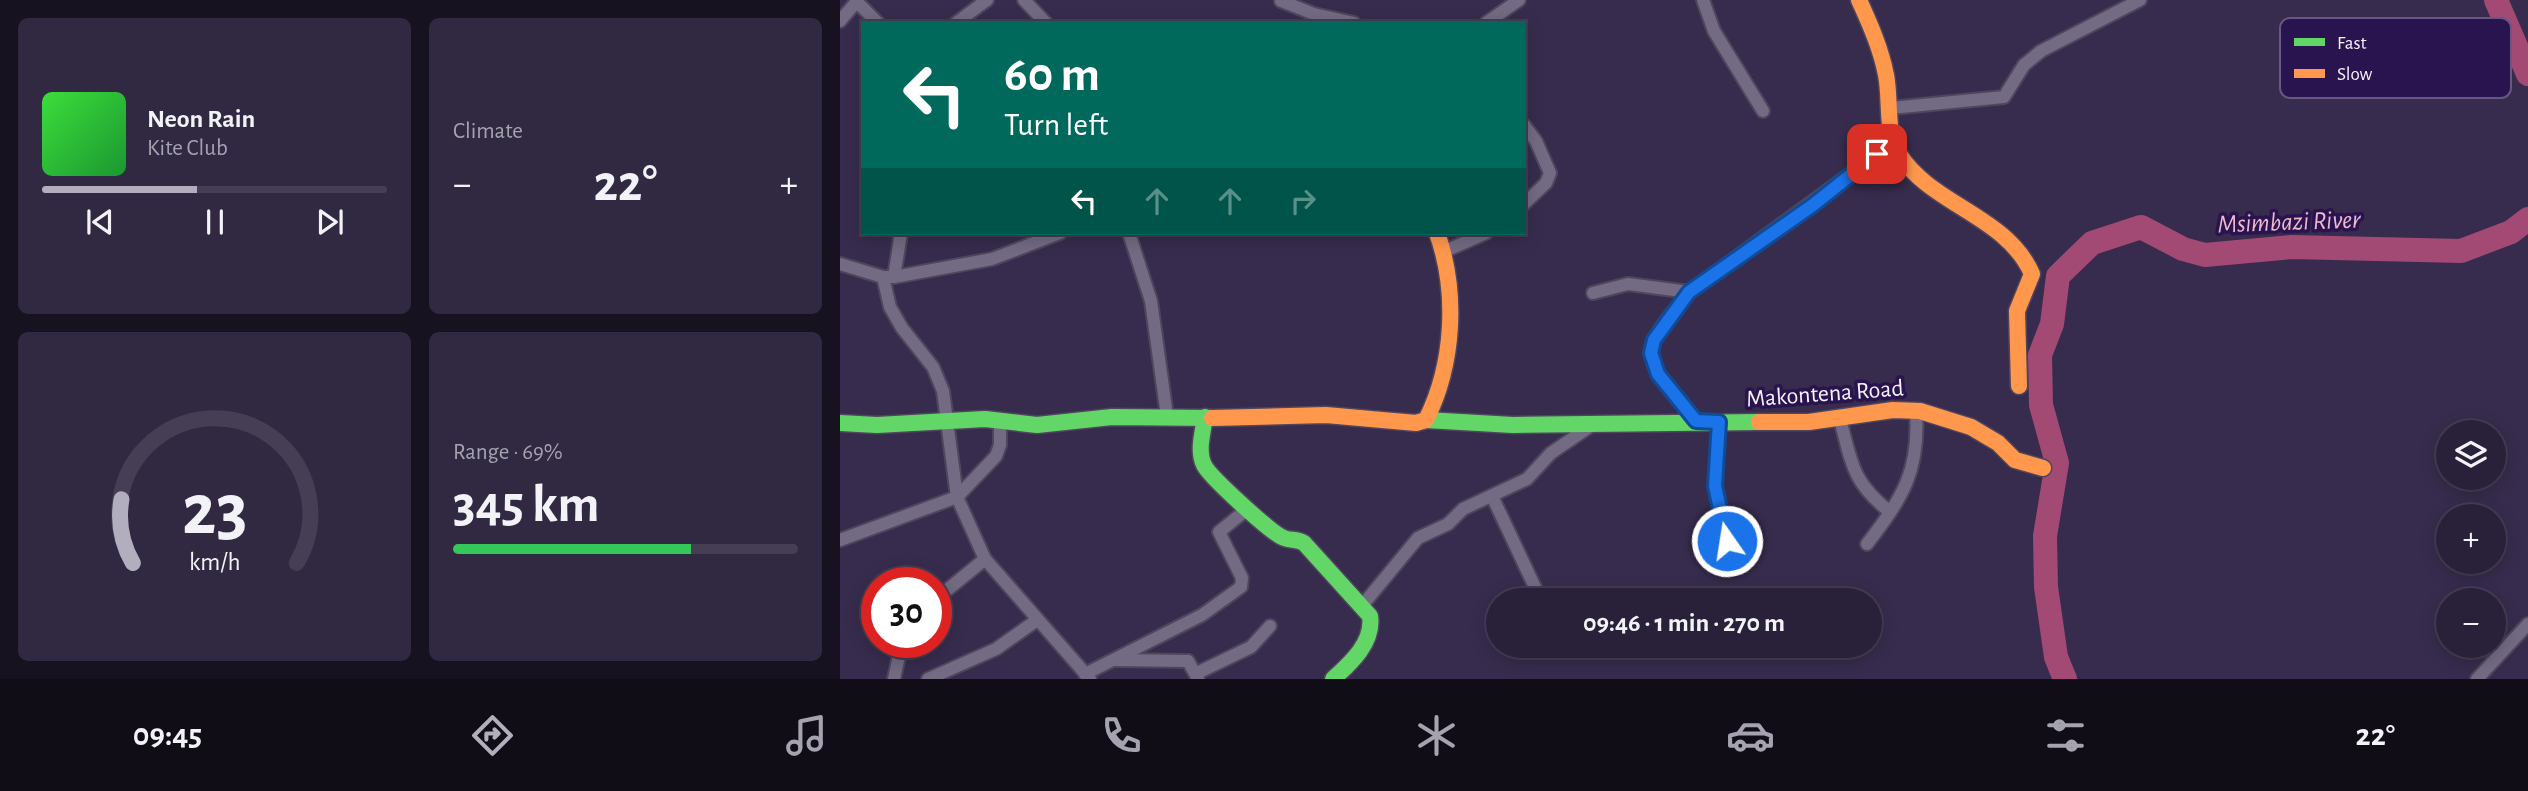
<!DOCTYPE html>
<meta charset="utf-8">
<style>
:root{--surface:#29213a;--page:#312942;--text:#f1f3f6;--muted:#a5a3af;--line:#453e54;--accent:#b2aebe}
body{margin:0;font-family:"Alegreya Sans",sans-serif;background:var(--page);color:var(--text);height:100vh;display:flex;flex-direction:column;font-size:26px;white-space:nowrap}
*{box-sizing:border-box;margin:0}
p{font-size:23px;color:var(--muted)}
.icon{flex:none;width:38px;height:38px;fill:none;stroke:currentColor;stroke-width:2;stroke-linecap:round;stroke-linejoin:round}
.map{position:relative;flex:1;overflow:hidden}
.sheet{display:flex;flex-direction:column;gap:18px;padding:18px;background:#171220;width:840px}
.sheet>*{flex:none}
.banner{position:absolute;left:21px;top:21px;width:665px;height:214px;border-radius:0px;box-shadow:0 4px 18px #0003,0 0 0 2px var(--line);background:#00695c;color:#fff;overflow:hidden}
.controls{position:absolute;left:1596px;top:420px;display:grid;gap:14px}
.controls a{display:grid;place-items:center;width:70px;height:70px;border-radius:50%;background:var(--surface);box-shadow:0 4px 18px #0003,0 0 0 2px var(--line);font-size:35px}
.speed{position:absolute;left:21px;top:567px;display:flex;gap:14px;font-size:35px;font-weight:700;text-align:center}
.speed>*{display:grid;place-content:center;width:91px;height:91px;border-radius:50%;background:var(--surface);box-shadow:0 4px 18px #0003,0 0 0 2px var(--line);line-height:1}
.speed .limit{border:10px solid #d22;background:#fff;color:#111}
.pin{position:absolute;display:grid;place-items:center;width:60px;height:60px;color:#fff;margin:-30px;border-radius:14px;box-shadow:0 4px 10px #0006}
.me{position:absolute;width:77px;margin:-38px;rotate:347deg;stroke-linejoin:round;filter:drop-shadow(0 0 5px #0008)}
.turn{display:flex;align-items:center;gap:24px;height:147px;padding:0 28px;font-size:32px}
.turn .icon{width:91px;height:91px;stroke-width:2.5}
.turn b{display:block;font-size:49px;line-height:60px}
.lanes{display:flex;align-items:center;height:66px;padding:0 28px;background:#0003;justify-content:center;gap:35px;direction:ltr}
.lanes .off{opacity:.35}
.big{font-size:52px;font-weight:700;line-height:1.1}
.sheet .tile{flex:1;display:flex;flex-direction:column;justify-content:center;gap:10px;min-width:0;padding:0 24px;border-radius:10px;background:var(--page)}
.sheet .dial{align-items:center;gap:0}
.dial svg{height:182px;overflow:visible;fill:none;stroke:var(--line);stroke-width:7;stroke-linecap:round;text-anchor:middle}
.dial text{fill:var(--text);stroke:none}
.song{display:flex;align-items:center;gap:21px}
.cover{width:84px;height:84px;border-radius:10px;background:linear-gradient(135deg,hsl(120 70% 55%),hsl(130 70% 35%))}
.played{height:7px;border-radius:4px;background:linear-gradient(90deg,var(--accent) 45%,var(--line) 45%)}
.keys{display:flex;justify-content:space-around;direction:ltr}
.heat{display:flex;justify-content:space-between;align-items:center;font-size:38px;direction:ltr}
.charge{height:10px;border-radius:5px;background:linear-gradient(90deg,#34c759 69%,var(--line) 0)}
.sheet .tiles{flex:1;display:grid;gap:18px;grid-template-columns:repeat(2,1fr)}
.trip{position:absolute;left:646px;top:588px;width:396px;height:70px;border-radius:35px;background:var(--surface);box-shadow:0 4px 18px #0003,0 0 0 2px var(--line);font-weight:700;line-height:70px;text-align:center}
.menu{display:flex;height:112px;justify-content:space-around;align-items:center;background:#100d17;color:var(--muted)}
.menu .icon{width:49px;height:49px}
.menu .selected{color:var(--accent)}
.menu b{font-size:32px;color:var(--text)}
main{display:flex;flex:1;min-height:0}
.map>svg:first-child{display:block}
</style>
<main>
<section class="sheet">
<div class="tiles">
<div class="tile">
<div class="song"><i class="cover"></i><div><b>Neon Rain</b><p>Kite Club</p></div></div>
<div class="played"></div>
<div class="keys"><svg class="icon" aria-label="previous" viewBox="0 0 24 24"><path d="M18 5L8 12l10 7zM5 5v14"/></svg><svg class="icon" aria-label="pause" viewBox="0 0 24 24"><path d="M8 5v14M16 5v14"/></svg><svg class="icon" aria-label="next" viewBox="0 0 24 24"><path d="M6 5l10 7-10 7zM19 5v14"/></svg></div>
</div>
<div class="tile"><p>Climate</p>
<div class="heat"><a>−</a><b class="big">22°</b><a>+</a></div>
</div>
<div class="tile dial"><svg viewBox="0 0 100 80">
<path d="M14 69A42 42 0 1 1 86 69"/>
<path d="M14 69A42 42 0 0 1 9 41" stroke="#b2aebe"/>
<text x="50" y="56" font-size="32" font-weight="700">23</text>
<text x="50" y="72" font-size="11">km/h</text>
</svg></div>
<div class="tile"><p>Range · 69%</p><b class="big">345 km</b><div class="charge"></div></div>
</div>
</section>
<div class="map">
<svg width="1688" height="679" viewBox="0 0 1688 679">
<rect width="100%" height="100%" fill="#372c4d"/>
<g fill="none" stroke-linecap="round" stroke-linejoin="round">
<!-- river -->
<g stroke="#a34a74" stroke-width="24">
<path d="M1656 0 1688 74"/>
<path d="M1225 679 1216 657 1206 587 1205 536 1217 463 1201 405 1200 355 1212 324 1218 276 1252 243 1301 227 1343 249 1365 255 1452 247 1621 251 1671 232 1688 219"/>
</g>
<!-- street casing -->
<g stroke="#4f465d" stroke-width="16">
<g id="street">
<path d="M184 0 206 23"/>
<path d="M863 0 874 31 923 111"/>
<path d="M441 1 474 14 514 23"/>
<path d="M17 2 38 23"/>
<path d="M0 21 18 0"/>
<path d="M116 23 147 0"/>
<path d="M646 23 679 0"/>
<path d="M1051 108 1164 97 1184 65 1201 51 1300 0"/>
<path d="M684 125 696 141 710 173 706 183 684 204"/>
<path d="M289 233 311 301 327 416"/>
<path d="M603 252 646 233"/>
<path d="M0 264 43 277H54L152 259 220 233"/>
<path d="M43 277 50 307 62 328 93 367 103 391 117 497 145 559 250 679"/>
<path d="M54 277 61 233"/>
<path d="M849 292C838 307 820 325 813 342 803 370 841 401 856 421"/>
<path d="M753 293 788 284 849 292 1054 142"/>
<path d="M1000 419C1012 464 1012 482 1050 512"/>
<path d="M879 422 875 486 888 541"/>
<path d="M652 496 701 600"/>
<path d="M0 540 117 497 156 456 160 445V420"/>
<path d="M1027 544C1063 497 1080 471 1076 411"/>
<path d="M96 599 145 559"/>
<path d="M521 607 578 538 608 524 623 509 687 479 711 453 752 425"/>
<path d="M276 660 348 661 358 679"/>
<path d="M357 673 411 647 430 626"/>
<path d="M245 674 362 615 401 587 402 578 379 532 406 510"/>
<path d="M54 679 62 642"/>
<path d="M88 679 156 649 197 620"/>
<path d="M1637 679 1688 624"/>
</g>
</g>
<!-- fast casing -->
<g stroke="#4f465d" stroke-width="19">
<g id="fast">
<path d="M365 417C363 432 357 451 364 465 369 476 432 534 444 538 451 541 456 538 464 543L530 616C534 642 511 663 493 679"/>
<path d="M586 420 673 425 919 422"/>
<path d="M0 423 37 425 145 419 197 425 272 417 372 418"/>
</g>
</g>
<!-- slow casing -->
<g stroke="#4f465d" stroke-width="19">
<g id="slow">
<path d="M1019 0C1030 24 1041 49 1046 75 1051 100 1045 131 1059 154 1091 205 1167 216 1192 274L1177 311 1179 386"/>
<path d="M372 418 486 415 576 423 586 420C614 364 618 292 597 233"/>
<path d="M919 422H969L1053 410 1080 411 1131 427 1158 443 1175 460 1203 468"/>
</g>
</g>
<!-- street -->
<use href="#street" stroke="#726b83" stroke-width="12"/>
<!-- fast -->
<use href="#fast" stroke="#63d668" stroke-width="16"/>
<!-- slow -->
<use href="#slow" stroke="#ff974d" stroke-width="16"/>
</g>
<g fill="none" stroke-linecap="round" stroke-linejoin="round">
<!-- route casing -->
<g stroke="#114b97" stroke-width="18">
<path id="route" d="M887 541 875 486 879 422 856 421 818 374 811 353 814 340 849 292 973 205 1037 154"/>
</g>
<!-- route -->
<use href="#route" stroke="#1a73e8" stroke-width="12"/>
</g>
<g text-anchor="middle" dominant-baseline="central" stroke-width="7" stroke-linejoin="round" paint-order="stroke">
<!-- street labels -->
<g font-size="24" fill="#f5f4fb" stroke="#29144f">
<text transform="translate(985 394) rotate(-4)">Makontena Road</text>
</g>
<!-- water labels -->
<g font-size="26" font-style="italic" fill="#efbace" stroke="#29144f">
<text transform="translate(1449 222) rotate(-2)">Msimbazi River</text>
</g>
</g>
<!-- legend -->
<rect x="1440" y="18" width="231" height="80" rx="10" fill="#29144f" stroke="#665783" stroke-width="2"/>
<rect x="1454" y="38" width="31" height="8" fill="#63d668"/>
<rect x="1454" y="69" width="31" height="9" fill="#ff974d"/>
<g font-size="19" fill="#f5f4fb">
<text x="1497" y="49">Fast</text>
<text x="1497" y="80">Slow</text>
</g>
</svg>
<div class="controls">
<a><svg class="icon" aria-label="layers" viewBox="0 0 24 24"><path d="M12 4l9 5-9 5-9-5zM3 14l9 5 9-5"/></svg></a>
<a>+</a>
<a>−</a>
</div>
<div class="speed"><div class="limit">30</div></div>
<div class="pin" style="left:1037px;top:154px;background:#d93025"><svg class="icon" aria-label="arrive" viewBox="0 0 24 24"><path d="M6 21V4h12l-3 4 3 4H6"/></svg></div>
<svg class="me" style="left:887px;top:541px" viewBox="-20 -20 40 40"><circle r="17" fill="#1a73e8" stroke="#fff" stroke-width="3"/><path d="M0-11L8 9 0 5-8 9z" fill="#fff"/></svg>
<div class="trip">09:46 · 1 min · 270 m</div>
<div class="banner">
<div class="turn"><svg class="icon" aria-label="left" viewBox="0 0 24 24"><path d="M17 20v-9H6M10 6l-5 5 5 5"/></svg><div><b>60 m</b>Turn left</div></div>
<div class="lanes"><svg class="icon" aria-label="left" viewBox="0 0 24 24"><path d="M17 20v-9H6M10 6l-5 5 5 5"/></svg><svg class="icon off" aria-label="ahead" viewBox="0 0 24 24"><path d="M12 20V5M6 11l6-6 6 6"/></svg><svg class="icon off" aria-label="ahead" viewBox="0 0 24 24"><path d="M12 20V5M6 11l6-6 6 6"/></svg><svg class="icon off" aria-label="right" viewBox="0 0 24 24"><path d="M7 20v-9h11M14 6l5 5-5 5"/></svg></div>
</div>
</div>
</main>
<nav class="menu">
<b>09:45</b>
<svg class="icon selected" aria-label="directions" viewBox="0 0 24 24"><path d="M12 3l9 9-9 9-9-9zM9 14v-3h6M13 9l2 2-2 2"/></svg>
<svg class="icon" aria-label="music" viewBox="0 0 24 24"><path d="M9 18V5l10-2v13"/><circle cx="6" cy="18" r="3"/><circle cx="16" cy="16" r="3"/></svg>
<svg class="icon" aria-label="phone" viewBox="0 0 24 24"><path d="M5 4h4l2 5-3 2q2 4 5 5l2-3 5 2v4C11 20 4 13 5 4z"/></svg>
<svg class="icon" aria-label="climate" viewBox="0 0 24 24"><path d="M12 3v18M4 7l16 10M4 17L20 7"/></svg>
<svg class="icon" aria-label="car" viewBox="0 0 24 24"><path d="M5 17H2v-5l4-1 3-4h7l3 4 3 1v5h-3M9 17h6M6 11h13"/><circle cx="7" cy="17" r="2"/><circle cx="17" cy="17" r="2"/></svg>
<svg class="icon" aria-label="filters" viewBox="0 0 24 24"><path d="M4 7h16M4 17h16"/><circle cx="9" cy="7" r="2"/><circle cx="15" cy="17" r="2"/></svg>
<b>22°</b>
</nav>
